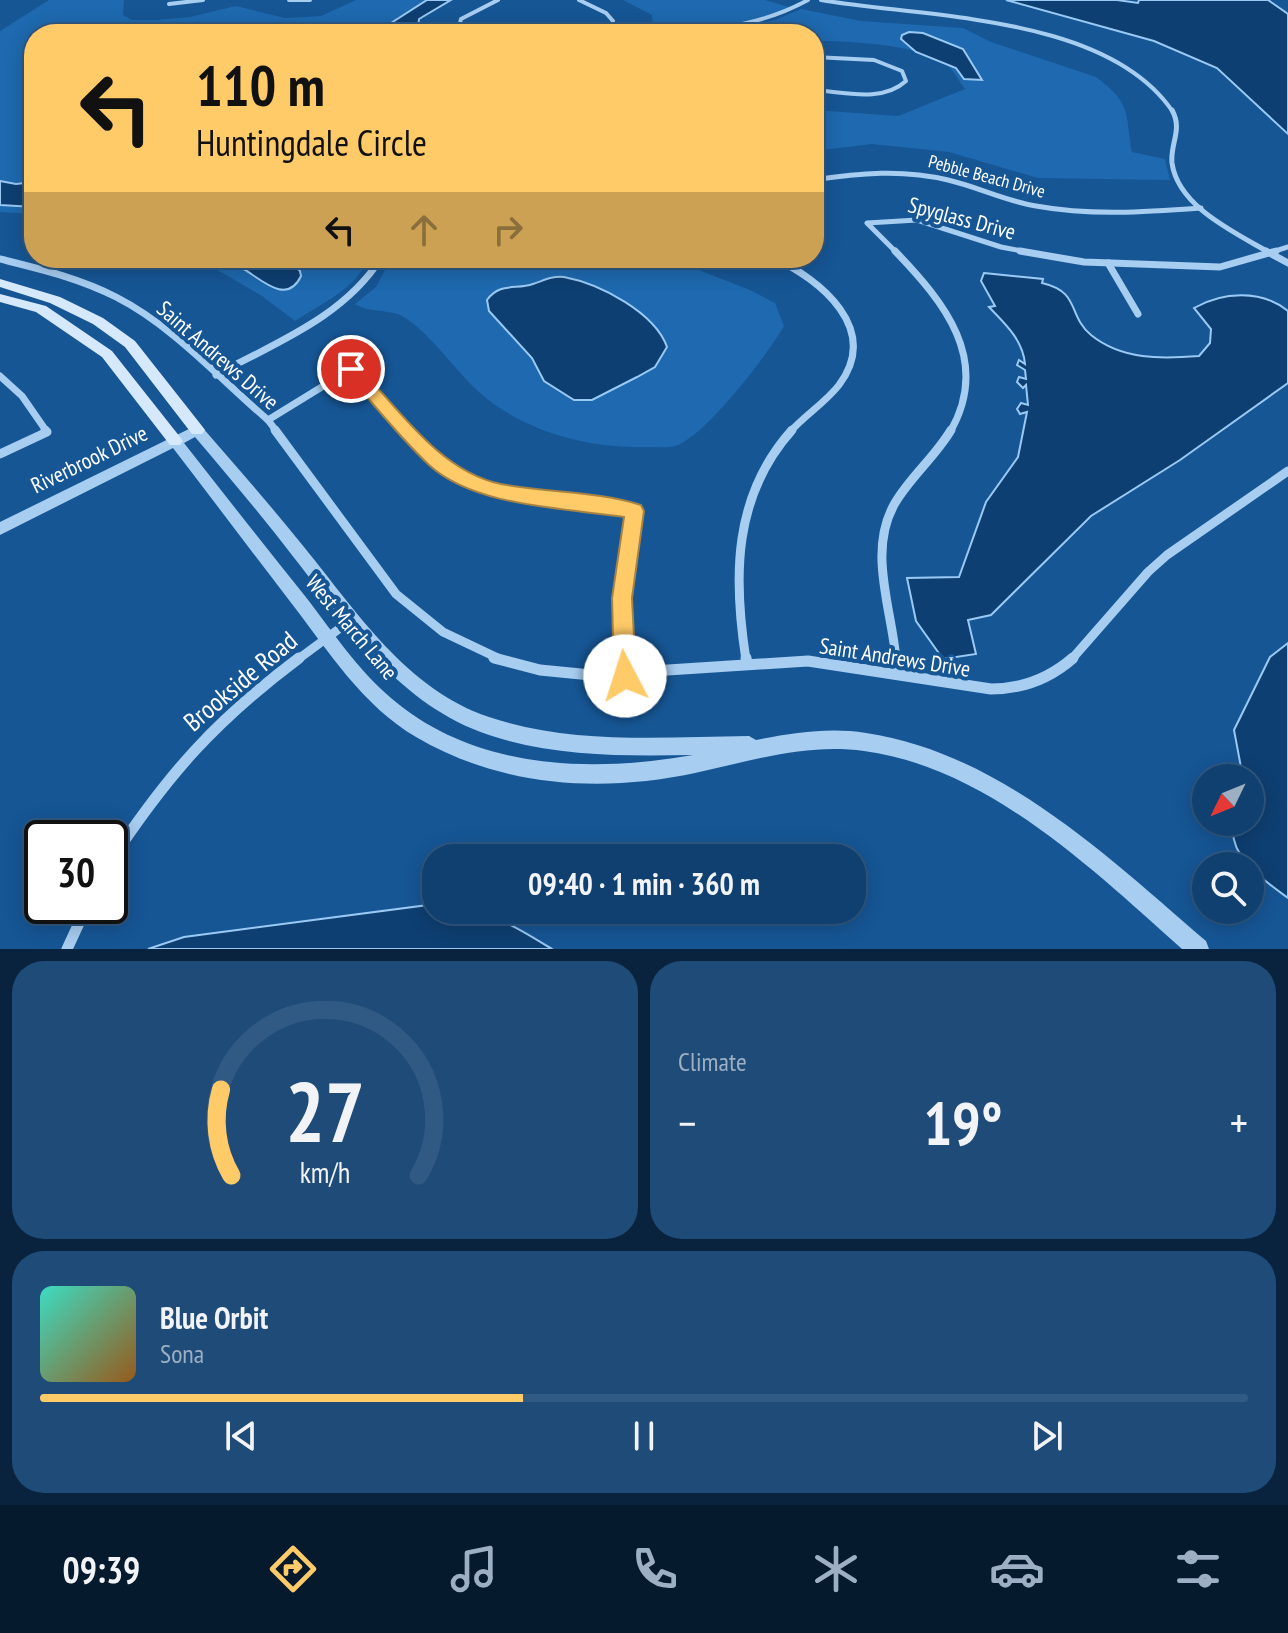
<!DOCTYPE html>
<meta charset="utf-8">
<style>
:root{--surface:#104070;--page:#1e4b78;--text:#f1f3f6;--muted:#9cafc3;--line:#305983;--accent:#ffca68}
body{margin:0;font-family:"PT Sans Narrow",sans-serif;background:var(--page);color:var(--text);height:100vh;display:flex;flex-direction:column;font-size:30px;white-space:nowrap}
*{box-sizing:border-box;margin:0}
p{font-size:26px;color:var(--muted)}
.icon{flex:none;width:44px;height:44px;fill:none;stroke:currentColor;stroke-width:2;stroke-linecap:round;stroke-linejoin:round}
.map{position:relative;height:949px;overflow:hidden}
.details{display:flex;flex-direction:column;gap:12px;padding:12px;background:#09233e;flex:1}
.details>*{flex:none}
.banner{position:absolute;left:24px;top:24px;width:800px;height:244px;border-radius:32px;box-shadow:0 4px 20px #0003,0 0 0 2px var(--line);background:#ffca68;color:#111;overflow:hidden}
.needle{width:52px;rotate:227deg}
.fabs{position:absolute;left:1192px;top:764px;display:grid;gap:16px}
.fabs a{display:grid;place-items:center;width:72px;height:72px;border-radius:50%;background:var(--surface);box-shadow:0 4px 20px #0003,0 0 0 2px var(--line);font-size:40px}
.speed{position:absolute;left:24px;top:820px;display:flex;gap:16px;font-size:40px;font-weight:700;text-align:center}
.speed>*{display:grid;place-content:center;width:104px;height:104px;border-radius:50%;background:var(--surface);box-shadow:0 4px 20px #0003,0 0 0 2px var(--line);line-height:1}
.speed .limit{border:4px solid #111;border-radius:12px;background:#fff;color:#111}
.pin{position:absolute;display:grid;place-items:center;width:68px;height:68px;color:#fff;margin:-34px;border:4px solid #fff;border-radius:50%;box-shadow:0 2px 8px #0007}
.me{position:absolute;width:88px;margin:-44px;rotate:355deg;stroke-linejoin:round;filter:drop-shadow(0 0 6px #0008)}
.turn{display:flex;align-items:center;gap:28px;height:168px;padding:0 40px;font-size:36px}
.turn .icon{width:104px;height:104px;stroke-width:2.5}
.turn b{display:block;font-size:56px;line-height:68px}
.lanes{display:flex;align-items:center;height:76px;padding:0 40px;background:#0003;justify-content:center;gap:40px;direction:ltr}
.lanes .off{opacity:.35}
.big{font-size:60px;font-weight:700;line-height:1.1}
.details .widget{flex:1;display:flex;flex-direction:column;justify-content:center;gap:12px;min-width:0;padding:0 28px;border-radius:32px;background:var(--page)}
.details .dial{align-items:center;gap:0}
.dial svg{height:208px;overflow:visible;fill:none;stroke:var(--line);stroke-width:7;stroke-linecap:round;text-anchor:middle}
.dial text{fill:var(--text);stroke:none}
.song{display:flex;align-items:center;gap:24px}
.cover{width:96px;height:96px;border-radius:12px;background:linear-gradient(135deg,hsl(170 70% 55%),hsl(30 70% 35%))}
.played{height:8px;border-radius:4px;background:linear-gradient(90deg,var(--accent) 40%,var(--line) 40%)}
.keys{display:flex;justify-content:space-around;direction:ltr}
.heat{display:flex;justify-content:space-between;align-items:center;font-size:44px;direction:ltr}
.details .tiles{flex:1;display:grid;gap:12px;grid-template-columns:1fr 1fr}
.widget:last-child{grid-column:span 2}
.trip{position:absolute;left:422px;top:844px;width:444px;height:80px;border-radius:32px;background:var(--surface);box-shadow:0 4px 20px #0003,0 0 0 2px var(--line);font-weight:700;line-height:80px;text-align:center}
.tabs{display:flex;height:128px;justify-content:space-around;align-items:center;background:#061a2d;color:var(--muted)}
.tabs .icon{width:56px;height:56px}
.tabs .on{color:var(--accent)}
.tabs b{font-size:36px;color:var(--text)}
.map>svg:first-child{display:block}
</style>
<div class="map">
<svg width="1288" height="949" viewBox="0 0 1288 949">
<rect width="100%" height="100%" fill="#165695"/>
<!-- green -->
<g fill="#1e69af">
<path d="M49 0H124L123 15 132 20H156L190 17 236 6 285 18 321 16 356 0H452L422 14 419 18 420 34H34V214L0 212V31Z"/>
<path d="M623 0H765L789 7C753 30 694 29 653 29L652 15Z"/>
<path d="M801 9 861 21 963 28 991 42 1096 77C1132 104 1125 112 1132 152L1165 159 1170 180 1038 178 949 152 872 144 814 151V110L898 116 965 89C960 83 956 74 950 68 928 44 846 41 814 41V34H732L729 30 775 20Z"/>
<path d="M197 258H368C358 288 319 305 295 321L262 296Z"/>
<path d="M446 258H668L750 290 775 303 784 326C768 354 705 437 675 446 668 448 657 447 650 447 591 449 526 433 480 393 456 372 430 332 402 316 388 309 369 313 355 304L376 287 388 264H444Z"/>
</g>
<!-- water -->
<g fill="#0e3f72" stroke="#9ac9f4" stroke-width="2">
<path d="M427 0H451L419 19 417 34H374Z"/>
<path d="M1006 0H1117L1138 3 1139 0H1268L1288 14V134L1217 68 1154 41Z"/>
<path d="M909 32 923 33 963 49 982 80 964 79 956 68 916 52 901 39 902 35Z"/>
<path d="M0 181 16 184 34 182V207L0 205Z"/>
<path d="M224 258H286L300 271 301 276C286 308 257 275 240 267 236 265 231 265 227 264Z"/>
<path d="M984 273 1043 279 1042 283C1081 292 1067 315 1091 335 1122 360 1161 359 1199 356L1210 343 1211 329 1194 308C1222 292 1261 289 1288 311V383L1180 460 1091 516 991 615 968 620 976 654 943 659 916 621 907 578 959 577 986 502 1018 457 1027 412 1020 414 1017 409 1021 403 1028 405 1026 385 1023 388 1017 382 1019 377 1026 379 1025 370 1017 365 1019 360 1025 364C1023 339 1003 322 989 307L995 306 981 281Z"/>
<path d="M564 277C601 284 655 313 667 347L655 367 637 377 592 400H574L544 381 532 358 489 311 487 300C500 282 516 290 533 284 545 280 551 276 564 277Z"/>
<path d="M1288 643V898C1265 881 1226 856 1234 822H1250V778H1243L1234 730 1270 657Z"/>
<path d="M436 904V910C489 910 508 922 552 949H148L184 937Z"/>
</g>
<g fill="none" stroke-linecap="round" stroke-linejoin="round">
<!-- minor-far4 -->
<g stroke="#a7cdf1" stroke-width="4">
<path d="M289 0H310"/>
<path d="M579 0 606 13 613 21 611 27"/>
<path d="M821 0C925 18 1107 14 1173 112"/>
<path d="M169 4 203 0"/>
<path d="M470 34 459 27 461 19 498 0"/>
<path d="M598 34C621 26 641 31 665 31 715 32 764 24 808 0"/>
<path d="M814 57 874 60 902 71 906 81C882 103 844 92 814 90"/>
</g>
<!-- minor-far3 -->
<g stroke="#a7cdf1" stroke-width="5">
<path d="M1172 110C1183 130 1170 143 1172 163 1178 207 1236 233 1270 253"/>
<path d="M814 180C859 173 903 169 948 180 978 187 1006 201 1036 206 1091 216 1146 212 1201 208"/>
<path d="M897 253 867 223 917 220 1001 247 1032 253"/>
<path d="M1269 253 1288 247"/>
</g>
<!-- minor-far2 -->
<g stroke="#a7cdf1" stroke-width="7">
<path d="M895 251C944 302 992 360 950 432"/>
<path d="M1020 251 1084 262 1220 267 1276 251"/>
<path d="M1266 251 1288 263"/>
<path d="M774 258C821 280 881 329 839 385 825 403 805 415 790 432"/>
<path d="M0 259C40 269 79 278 116 297 173 326 220 379 268 420L277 432"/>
<path d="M1108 263 1138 314"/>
<path d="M216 375C275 343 344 317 381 258"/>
<path d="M0 376 22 396 47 432"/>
<path d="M268 420 351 369 406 432"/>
</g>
<!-- minor-far1 -->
<g stroke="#a7cdf1" stroke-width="9">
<path d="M275 430 396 594 443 632 502 660"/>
<path d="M404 430C472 505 541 498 634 511L622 598 624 660"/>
<path d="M0 454 47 432 45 430"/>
<path d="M297 660 351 620"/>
<path d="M746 660C733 577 733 496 792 430"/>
<path d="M896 660C892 609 867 551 895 503 911 476 935 457 951 430"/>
<path d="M1071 660 1148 572 1167 555 1288 471"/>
</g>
<!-- minor -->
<g stroke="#a7cdf1" stroke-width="11">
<path d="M494 658 540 670 591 675 808 661 991 689C1023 689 1049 679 1073 658"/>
<path d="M624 658 625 676"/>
<path d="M746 658 747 664"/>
<path d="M896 658 897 674"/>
<path d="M110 862C168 774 215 721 299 658"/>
<path d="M67 949 87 906"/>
</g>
<!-- tertiary -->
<path fill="#a7cdf1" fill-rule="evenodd" d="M197 425 202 427C236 466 271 506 304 547 357 612 406 689 489 717 572 745 663 737 749 736L756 740C792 733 829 727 866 733 1000 753 1107 856 1206 941L1209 949H1182C1093 870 987 767 864 751 806 743 751 761 695 773 601 793 501 787 416 737 363 706 329 652 292 604 252 552 213 500 173 448L0 535V522ZM195 437C229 477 263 517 295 559 350 629 400 705 489 735 555 757 624 756 693 755 590 773 475 770 391 698 358 670 332 631 305 596 264 545 224 494 184 443Z"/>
<!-- secondary -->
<g fill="#d6e9fc" fill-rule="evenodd">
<path d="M0 279 60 297 103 318 135 341 202 426 205 430 202 434H192L125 347 93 324 50 303 0 287Z"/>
<path d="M0 294 46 306 112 351 180 437 183 441 180 445H170L102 357 36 312 0 302Z"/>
</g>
</g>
<!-- route -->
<path fill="#ffca68" stroke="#a68344" stroke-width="2" d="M351 364 357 365C398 408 440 472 501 484 547 493 597 491 641 505L644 511 632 598 636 676 633 683 625 686 617 683 614 676 612 598 624 517C565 508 475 507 429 465 399 437 373 403 346 373V365Z"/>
<g text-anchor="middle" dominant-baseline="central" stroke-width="8" stroke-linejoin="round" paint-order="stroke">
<!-- far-street labels -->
<g font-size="18" fill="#fff" stroke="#165695">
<text transform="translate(987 176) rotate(15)">Pebble Beach Drive</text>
</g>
<!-- street labels -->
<g font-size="22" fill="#fff" stroke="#165695">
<text transform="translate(962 218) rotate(15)">Spyglass Drive</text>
<text transform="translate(218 355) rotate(41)">Saint Andrews Drive</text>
<text transform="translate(89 459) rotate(-26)">Riverbrook Drive</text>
<text transform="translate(352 627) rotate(50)">West March Lane</text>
<text transform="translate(895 657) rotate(9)">Saint Andrews Drive</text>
</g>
<!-- near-street labels -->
<g font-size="26" fill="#fff" stroke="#165695">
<text transform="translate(240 681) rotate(-40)">Brookside Road</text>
</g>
</g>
</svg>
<div class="fabs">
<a><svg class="needle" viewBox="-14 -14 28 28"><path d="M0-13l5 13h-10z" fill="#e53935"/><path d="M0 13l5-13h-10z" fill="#9cafc3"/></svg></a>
<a><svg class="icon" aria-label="search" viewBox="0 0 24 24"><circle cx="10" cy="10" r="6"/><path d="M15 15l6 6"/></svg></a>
</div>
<div class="speed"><div class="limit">30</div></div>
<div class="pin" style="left:351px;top:369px;background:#d93025"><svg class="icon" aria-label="arrive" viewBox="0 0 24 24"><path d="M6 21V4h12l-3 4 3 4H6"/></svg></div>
<svg class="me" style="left:625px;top:676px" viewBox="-20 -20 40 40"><circle r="19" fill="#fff"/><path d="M0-13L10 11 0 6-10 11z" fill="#ffca68"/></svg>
<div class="trip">09:40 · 1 min · 360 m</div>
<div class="banner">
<div class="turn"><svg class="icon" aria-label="left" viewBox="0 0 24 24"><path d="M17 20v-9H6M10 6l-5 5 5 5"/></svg><div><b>110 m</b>Huntingdale Circle</div></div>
<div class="lanes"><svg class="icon" aria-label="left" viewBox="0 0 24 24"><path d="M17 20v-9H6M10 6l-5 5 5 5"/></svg><svg class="icon off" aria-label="ahead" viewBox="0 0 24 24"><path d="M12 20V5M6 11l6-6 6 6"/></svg><svg class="icon off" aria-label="right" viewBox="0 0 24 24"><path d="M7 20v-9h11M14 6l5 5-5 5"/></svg></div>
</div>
</div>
<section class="details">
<div class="tiles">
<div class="widget dial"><svg viewBox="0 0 100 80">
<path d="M14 69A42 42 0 1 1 86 69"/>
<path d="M14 69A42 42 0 0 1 10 36" stroke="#ffca68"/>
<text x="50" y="56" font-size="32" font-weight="700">27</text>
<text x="50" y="72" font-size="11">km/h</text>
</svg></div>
<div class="widget"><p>Climate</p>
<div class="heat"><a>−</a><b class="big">19°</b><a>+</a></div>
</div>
<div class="widget">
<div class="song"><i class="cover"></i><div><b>Blue Orbit</b><p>Sona</p></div></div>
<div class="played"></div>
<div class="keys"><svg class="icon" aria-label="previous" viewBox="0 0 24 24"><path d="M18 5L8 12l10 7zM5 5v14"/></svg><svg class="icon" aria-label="pause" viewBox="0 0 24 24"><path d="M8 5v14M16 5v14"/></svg><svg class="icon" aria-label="next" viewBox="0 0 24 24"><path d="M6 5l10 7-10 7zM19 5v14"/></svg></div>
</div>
</div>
</section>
<nav class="tabs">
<b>09:39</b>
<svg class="icon on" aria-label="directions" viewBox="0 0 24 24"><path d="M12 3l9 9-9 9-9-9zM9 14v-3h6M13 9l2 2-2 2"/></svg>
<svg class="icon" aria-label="music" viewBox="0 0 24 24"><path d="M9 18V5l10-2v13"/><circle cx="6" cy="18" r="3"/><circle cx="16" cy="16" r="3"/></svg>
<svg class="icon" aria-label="phone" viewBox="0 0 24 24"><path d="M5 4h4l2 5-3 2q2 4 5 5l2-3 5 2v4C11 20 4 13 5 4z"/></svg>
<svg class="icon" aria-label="climate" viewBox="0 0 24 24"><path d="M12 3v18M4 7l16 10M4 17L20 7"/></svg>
<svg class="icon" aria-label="car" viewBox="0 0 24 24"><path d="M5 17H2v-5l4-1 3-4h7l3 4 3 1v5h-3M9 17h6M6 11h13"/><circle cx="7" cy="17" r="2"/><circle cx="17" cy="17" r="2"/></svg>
<svg class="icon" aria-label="filters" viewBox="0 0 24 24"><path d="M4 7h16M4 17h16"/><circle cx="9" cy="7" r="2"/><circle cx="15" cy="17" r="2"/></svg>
</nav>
